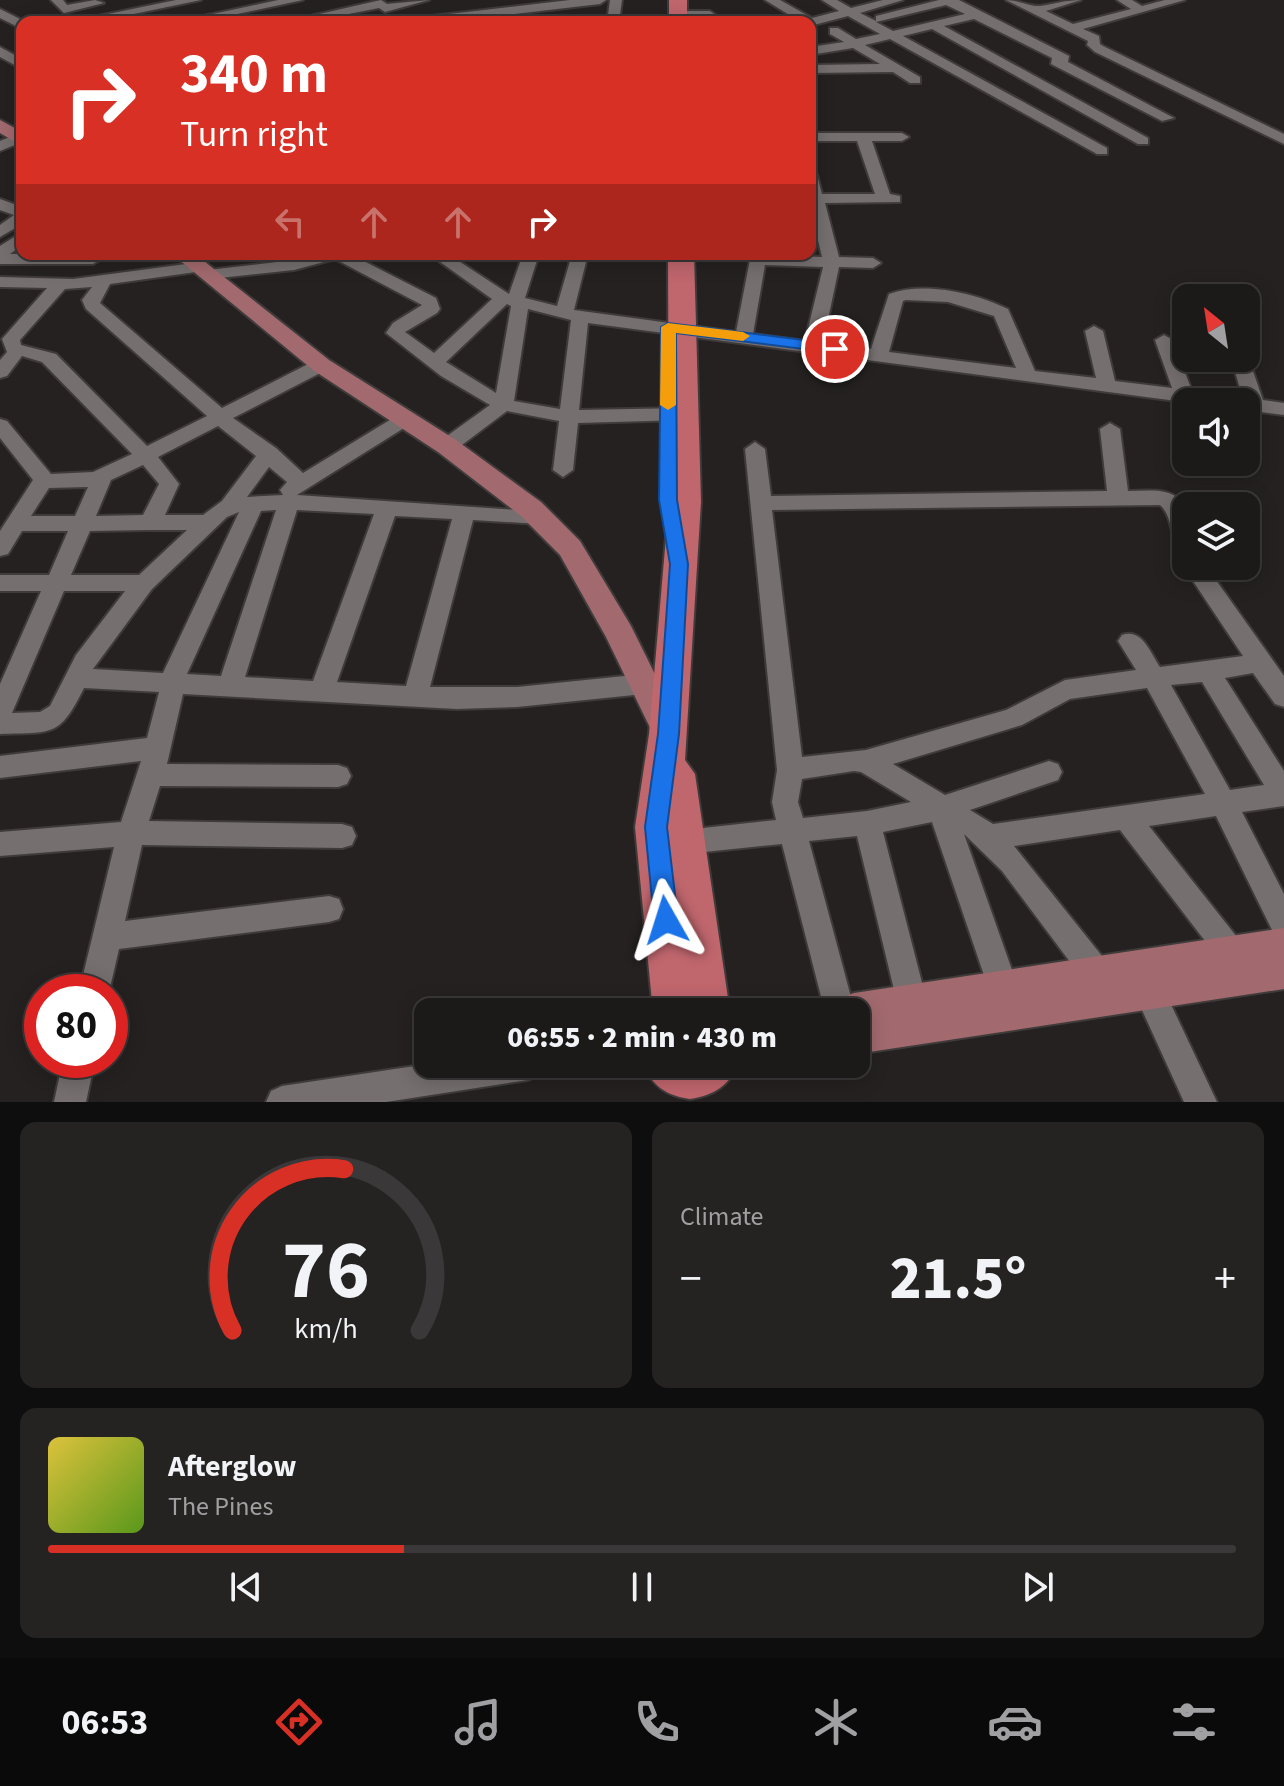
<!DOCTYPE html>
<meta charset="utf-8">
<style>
:root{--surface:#1c1919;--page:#252222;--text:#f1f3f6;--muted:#a0a0a2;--line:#3a3838;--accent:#d93025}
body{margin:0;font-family:"Source Sans 3",sans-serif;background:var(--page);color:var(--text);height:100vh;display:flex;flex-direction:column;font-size:30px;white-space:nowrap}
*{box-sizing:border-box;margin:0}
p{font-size:26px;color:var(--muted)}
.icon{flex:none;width:44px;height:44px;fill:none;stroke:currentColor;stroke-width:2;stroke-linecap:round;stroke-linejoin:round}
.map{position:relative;height:1102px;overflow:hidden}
.panel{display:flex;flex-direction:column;gap:20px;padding:20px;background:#0f0e0e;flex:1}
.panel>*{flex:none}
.banner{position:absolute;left:16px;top:16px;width:800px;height:244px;border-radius:16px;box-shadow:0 4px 20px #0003,0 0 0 2px var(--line);background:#d93025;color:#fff;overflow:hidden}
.needle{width:52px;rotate:330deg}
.fabs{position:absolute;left:1172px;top:284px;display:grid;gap:16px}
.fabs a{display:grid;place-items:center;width:88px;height:88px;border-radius:16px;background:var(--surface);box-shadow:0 4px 20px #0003,0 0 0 2px var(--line);font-size:40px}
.speed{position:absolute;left:24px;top:974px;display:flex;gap:16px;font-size:40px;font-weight:700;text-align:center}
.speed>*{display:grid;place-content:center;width:104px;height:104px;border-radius:50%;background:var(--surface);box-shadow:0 4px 20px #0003,0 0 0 2px var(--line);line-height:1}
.speed .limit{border:12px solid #d22;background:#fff;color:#111}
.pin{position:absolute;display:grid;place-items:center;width:68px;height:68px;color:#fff;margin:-34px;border:4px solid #fff;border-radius:50%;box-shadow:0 2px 8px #0007}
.me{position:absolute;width:88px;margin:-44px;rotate:354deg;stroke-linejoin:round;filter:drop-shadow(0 0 6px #0008)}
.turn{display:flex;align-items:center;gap:28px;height:168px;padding:0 32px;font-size:36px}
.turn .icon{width:104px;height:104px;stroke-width:2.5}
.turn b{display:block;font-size:56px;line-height:68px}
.lanes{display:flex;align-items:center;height:76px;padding:0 32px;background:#0003;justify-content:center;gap:40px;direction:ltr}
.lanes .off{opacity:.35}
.big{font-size:60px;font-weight:800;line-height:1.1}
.panel .tile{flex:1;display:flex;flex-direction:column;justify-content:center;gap:12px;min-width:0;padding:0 28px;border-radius:16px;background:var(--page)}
.panel .dial{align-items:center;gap:0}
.dial svg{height:208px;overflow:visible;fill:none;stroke:var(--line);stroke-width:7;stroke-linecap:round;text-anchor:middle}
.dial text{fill:var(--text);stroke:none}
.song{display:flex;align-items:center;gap:24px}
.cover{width:96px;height:96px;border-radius:12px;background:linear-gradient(135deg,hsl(50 70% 55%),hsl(90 70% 35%))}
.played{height:8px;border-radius:4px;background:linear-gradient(90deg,var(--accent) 30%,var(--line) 30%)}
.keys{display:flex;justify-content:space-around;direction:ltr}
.heat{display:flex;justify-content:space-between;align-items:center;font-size:44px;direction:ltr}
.panel .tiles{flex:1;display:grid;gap:20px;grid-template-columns:1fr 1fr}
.tile:last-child{grid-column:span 2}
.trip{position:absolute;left:414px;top:998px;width:456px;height:80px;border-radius:16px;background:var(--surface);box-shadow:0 4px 20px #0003,0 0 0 2px var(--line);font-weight:800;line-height:80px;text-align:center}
.tab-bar{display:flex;height:128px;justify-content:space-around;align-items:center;background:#0b0a0a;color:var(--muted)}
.tab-bar .icon{width:56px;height:56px}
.tab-bar .current{color:var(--accent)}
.tab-bar b{font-size:36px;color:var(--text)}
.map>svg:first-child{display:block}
</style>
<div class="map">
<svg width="1284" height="1102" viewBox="0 0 1284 1102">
<rect width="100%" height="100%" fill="#252121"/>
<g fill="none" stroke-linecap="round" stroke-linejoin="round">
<!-- minor casing -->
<g stroke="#3f3b3b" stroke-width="4">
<g id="minor">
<path d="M51 0H63L67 5 95 0 104 3 64 13Z"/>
<path d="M176 0H201L95 22H69Z"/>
<path d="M278 0H303L200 22H175Z"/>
<path d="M381 0 387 4 429 0 385 12 379 8 308 22H284Z"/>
<path d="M570 0H606L600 4 445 22H408L414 18Z"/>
<path d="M610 0H622L619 22H607Z"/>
<path d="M765 0H780L812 18 839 11 822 0H837L851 8 883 0H903L860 13 876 21V16L939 0H959L1069 56 1068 62 1174 118 1162 121 1051 64 1052 58 974 19 944 26 1148 138V144H1138L932 29 903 36 1107 148V154H1097L890 39 865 45 920 77V83H910L893 72 810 73V65L880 64 853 48 810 55V47L844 42 830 34V28H838L856 39 880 34 848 16 810 26V22H801ZM946 5 965 14 893 31 876 22Z"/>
<path d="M1006 0C1018 0 1030 7 1040 6 1054 4 1066 0 1081 0L1046 11 1073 24 1131 9 1117 0H1132L1142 6 1165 0H1185L1083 29 1099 36 1100 44 1103 46 1284 134V144L1095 52 1087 45 1088 41Z"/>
<path d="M0 9 26 22H22V29L0 18Z"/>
<path d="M678 11H710L725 22 674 18 672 15Z"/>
<path d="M0 47 22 59V69L0 57Z"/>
<path d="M22 132V142L0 151V141Z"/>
<path d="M810 133H902L909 137 902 141H872L890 194 900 196V202L825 203 839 257 873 258 881 263 873 268 839 267 823 343 871 349 889 294C924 281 975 293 1008 309L1035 371 1096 378 1085 331 1094 326 1103 331 1115 381 1172 388 1155 340 1164 335 1173 340 1192 391 1239 400 1243 399 1231 358H1246L1247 354 1263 400 1284 403V415L1246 410V402H1184L588 323 579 410 684 408 694 414 684 420 578 423 573 470 563 477 553 470 559 421 507 411 454 451H440L437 446 440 441 490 405 441 376 386 333 393 323 422 305 335 259 294 270 210 279 204 278 203 271 110 284 100 303 222 408 314 361H328L330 365 328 369 233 418 276 448 303 473 398 415H412L415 419 412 423 297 495 547 512 550 517 547 522 539 524 473 520 430 687H517L644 674 653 677 656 684 653 691 644 694 517 707 457 709 183 694 167 764 338 765 347 768 351 776 347 784 338 787 160 786 149 821 342 824 352 827 356 836 352 845 342 848 142 845 125 921 329 896 339 899 343 909 339 919 329 922 119 949 109 992H79L114 847 0 856V832L121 822 141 761 0 778V756L147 738 159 692 84 688C59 738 53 732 0 734V684L41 591H0V575H49L68 531H22L8 554 0 556V531L33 480 0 438V419L7 421 51 474 93 472 132 454 42 362 22 356 7 376 0 378V360L7 352 2 339 47 288 0 287V277L73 279 201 262 207 263 208 270 294 260 317 254H350L436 298 440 309 437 313 405 332 434 353 492 299 429 254H448L509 294 523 254H539L525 298 557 306 572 254H588L574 310 736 332 751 254 822 257 810 206V171L817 175 822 194H875L857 141H810ZM765 265 823 267 805 341 753 334ZM92 287 82 300 86 309 207 416 147 446 56 354 21 345 20 340 65 289ZM906 300 948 302 994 316 1016 368 889 352 903 301ZM507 304 511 306 496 393 446 362ZM528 309 571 320 560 409 514 401ZM218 426 256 456 222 501 203 515H165L179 484 158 457ZM143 465 159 484 143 515 96 516 111 480ZM269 467 287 482 280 490 283 495 247 497ZM88 487 75 516H31L49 488ZM276 510 221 676 187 674 261 511ZM297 510 374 514 313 681 245 677ZM239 512 163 673 93 669 152 589 227 517ZM395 516 452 519 406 686 337 682ZM149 530H187L139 575H71L90 531ZM64 591H125L76 655 50 706 40 712 12 713Z"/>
<path d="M0 199 22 207V224L0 237V225L14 215 0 210Z"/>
<path d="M22 232V245L10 254H93L101 259 93 264H0V246Z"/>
<path d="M1110 423 1120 429 1128 491C1149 491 1172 486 1186 506V553L1178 551C1171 537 1172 515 1160 505L772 510 802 757 866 750 1006 710 1065 680 1136 670 1118 641 1122 635C1142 628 1150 652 1160 667L1243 656 1183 566 1186 560V566H1206L1284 676V707L1275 704 1253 673 1225 678 1284 771V806L1242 812 1284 894V938L1274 934 1216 816 1149 826 1248 951 1253 961 1248 971 1238 975 1228 971 1120 830 1014 846 1110 966 1114 976 1110 986 1099 991 1088 986 1002 871 964 834 1018 987 1014 998 1003 1002 992 998 988 987 932 822 883 832 927 1002 923 1013 912 1017 901 1013 897 1002 857 836 809 841 855 1012H825L782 844 685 854 675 851 671 842 675 833 685 830 776 820 772 802 777 770 745 449 755 442 765 449 771 496 1107 491 1100 429ZM1202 682 1264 785 1230 790 1171 685ZM1147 688 1205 794 993 824 970 810 1058 780 1062 772 1058 764 1049 761 945 795 893 764 1022 725 1070 699ZM854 771 861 772 911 802 867 811 803 818 798 802 802 779Z"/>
<path d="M1147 973 1158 977 1217 1102H1184L1132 988 1136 977Z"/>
<path d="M63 1060H95L86 1102H54Z"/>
<path d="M428 1064H544L539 1075 528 1080 386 1102H266L271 1091 282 1086Z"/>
</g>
</g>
<!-- major casing -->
<g stroke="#3f3b3b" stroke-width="4">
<g id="major">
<path d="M0 120 22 132V146L0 133Z"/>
<path d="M172 254H195L329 360 456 440 541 502 580 541 631 626 684 733 679 742 668 746 657 742 606 637 560 555 521 516 438 452 313 370Z"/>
<path d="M1284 928V989L856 1054V1012H835L840 998 854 993Z"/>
</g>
</g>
<!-- highway casing -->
<g stroke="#3f3b3b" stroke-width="4">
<g id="highway">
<rect x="669" y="0" width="18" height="22"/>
<path d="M668 254H694L701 502 685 760 695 774 730 1012H653L635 827 649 734 669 502Z"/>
<path d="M643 1064H738C729 1086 714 1095 690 1099 667 1096 652 1086 643 1064Z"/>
</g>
</g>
<!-- minor -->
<use href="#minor" fill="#756f6f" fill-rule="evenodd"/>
<!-- major -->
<use href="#major" fill="#a26a6e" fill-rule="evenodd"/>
<!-- highway -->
<use href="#highway" fill="#c0666d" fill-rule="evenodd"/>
</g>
<!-- route -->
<path fill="#1a73e8" stroke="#114b97" stroke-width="2" d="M668 323 835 344 842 349 835 353 676 333 677 500 688 564 679 734 667 827 678 920 675 928 666 931 658 928 654 920 645 827 658 734 670 564 659 500 661 327Z"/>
<!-- slow -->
<path fill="#f59e0b" d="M668 323 743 332 750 336 743 341 676 333V405L668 410 660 405 661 327Z"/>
</svg>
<div class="fabs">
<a><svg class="needle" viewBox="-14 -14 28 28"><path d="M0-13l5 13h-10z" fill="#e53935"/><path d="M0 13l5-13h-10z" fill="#a0a0a2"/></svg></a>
<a><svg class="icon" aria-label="sound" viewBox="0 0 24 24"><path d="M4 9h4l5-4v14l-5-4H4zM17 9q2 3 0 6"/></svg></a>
<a><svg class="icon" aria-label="layers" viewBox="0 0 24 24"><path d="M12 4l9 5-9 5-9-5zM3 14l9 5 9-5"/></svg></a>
</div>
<div class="speed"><div class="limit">80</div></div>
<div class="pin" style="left:835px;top:349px;background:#d93025"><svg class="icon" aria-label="arrive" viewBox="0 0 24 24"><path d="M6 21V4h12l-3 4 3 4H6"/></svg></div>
<svg class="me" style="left:666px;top:920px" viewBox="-20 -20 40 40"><path d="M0-17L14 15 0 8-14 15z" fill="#1a73e8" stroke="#fff" stroke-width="4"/></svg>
<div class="trip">06:55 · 2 min · 430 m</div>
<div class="banner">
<div class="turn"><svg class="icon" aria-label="right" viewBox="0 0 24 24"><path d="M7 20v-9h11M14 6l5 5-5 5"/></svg><div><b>340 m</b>Turn right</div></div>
<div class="lanes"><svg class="icon off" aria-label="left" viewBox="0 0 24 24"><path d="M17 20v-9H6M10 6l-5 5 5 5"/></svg><svg class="icon off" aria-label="ahead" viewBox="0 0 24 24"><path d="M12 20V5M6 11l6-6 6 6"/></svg><svg class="icon off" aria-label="ahead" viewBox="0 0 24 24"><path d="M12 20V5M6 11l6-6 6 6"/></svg><svg class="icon" aria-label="right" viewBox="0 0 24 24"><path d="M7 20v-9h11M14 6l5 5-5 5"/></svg></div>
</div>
</div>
<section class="panel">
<div class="tiles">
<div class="tile dial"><svg viewBox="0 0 100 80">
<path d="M14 69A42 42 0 1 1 86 69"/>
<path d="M14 69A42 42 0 0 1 57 7" stroke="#d93025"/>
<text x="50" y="56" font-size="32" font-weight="700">76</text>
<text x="50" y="72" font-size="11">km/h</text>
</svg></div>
<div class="tile"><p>Climate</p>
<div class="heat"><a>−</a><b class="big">21.5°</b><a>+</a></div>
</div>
<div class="tile">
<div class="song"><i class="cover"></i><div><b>Afterglow</b><p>The Pines</p></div></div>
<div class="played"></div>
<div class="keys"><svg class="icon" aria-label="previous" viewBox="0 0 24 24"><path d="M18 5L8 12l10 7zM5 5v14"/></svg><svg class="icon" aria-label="pause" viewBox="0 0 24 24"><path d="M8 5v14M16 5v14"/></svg><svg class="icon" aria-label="next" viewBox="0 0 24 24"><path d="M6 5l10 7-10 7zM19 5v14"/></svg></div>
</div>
</div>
</section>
<nav class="tab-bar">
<b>06:53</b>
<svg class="icon current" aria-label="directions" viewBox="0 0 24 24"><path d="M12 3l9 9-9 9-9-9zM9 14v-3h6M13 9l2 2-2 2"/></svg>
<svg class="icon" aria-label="music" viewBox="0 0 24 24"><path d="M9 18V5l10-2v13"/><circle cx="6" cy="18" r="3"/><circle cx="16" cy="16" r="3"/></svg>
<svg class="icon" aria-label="phone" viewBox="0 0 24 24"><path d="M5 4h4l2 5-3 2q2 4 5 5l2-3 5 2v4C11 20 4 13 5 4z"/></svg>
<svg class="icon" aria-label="climate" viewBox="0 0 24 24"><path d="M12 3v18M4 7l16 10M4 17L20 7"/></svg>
<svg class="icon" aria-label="car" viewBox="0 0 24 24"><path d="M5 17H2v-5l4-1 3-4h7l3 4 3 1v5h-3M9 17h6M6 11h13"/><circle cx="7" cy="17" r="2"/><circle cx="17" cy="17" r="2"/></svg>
<svg class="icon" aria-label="filters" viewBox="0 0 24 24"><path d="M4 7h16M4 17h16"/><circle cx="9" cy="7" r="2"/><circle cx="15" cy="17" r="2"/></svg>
</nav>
